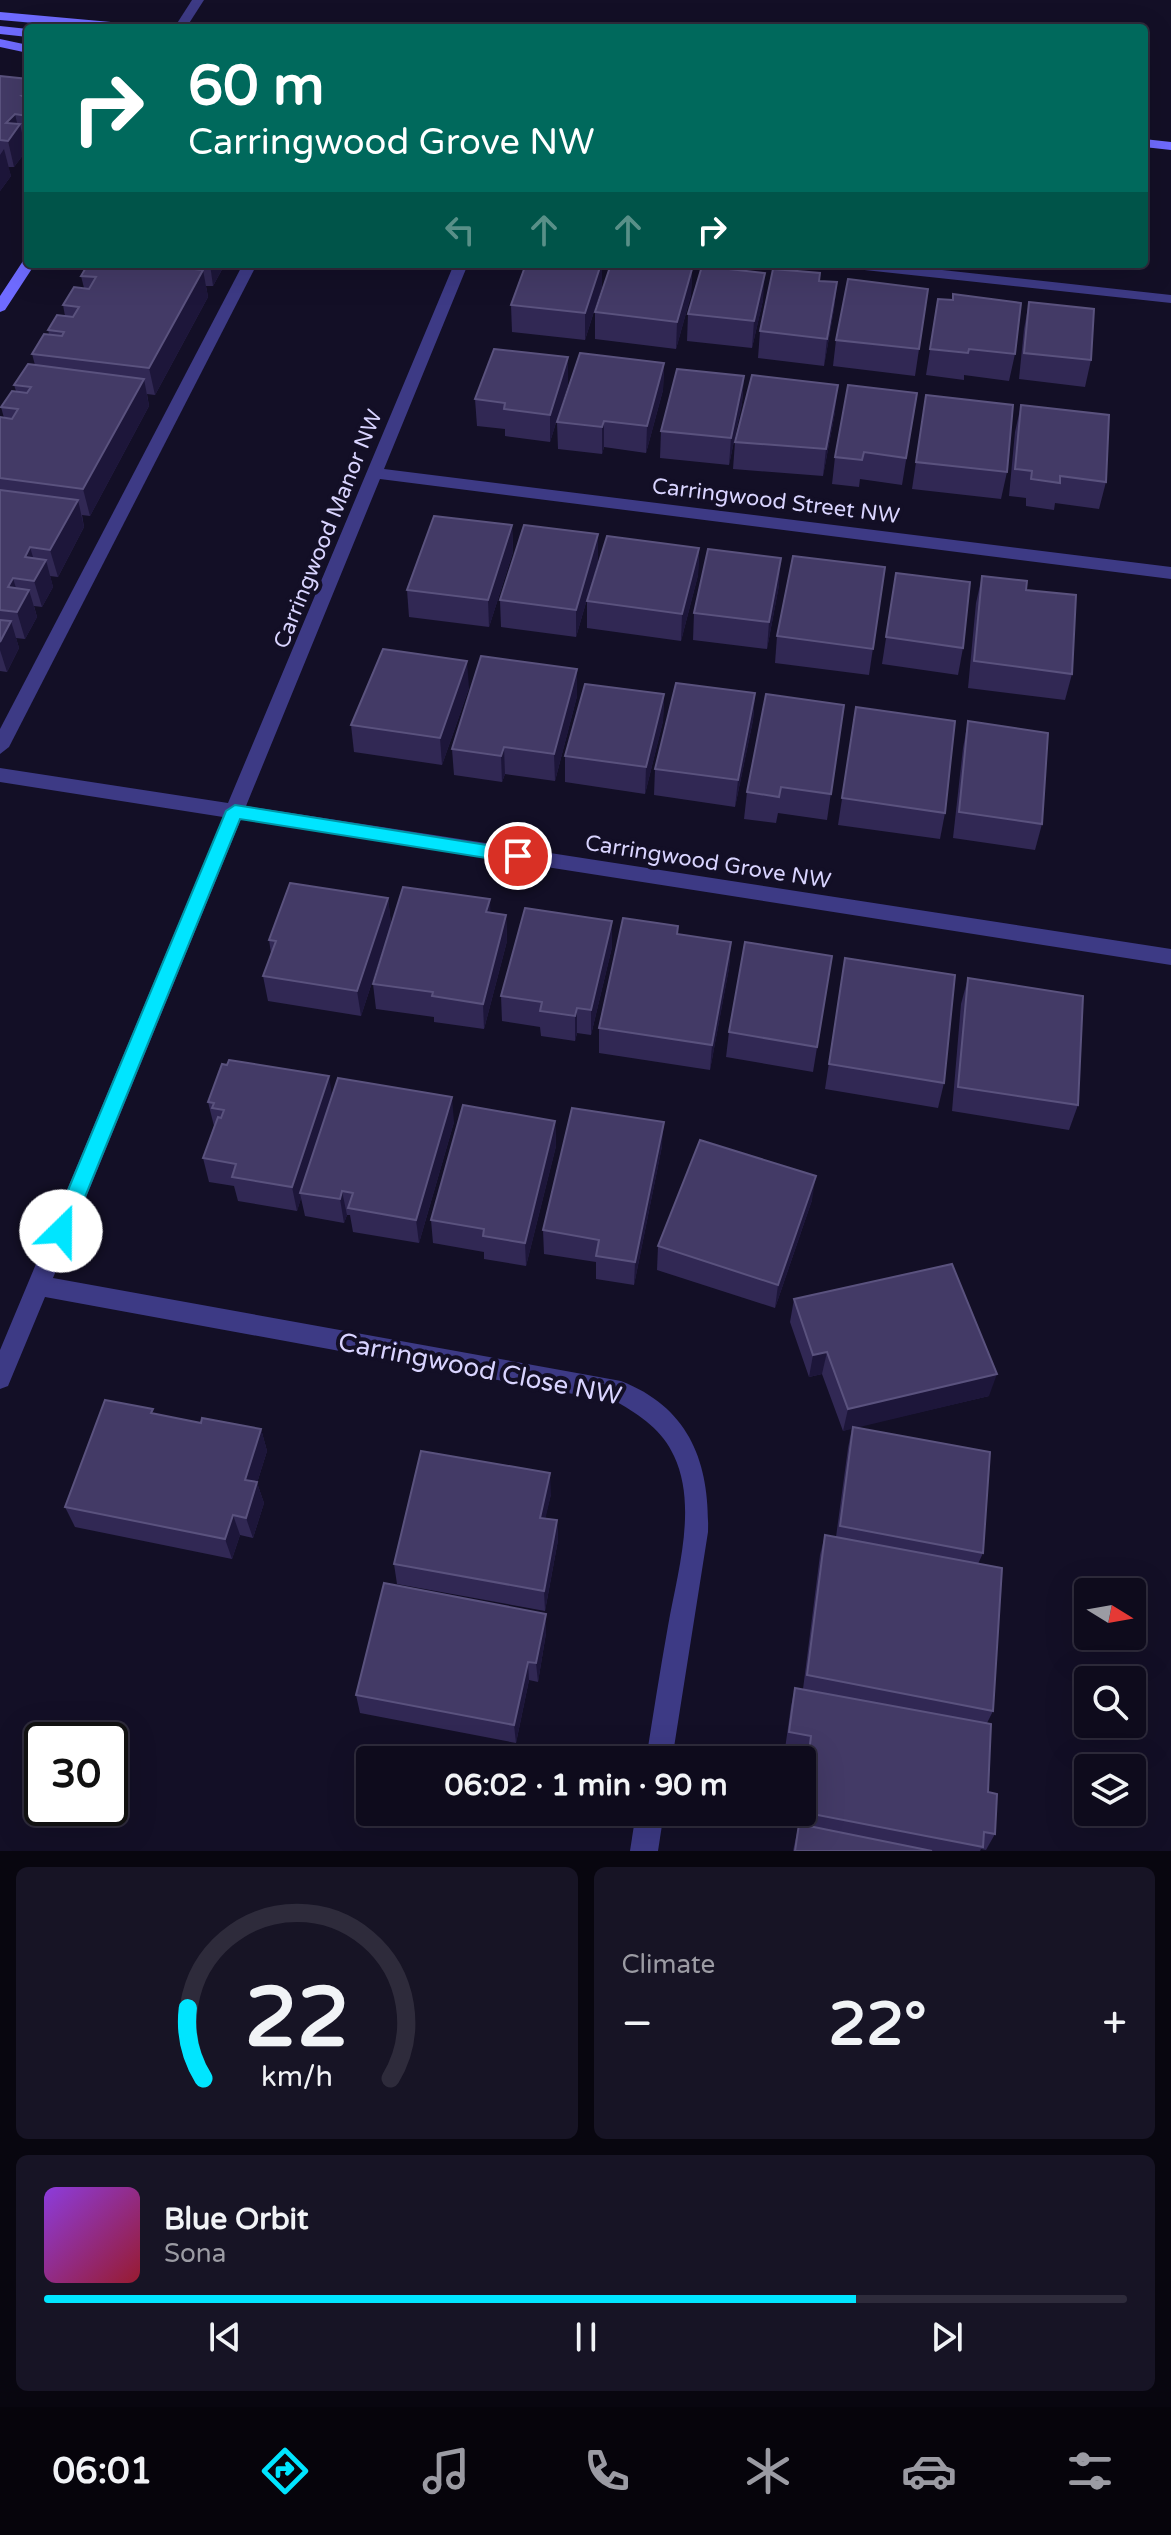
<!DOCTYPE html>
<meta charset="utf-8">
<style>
:root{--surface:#0e0b1c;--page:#171425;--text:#f1f3f6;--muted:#9b9ba3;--line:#2e2b3b;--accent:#00e5ff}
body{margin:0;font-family:"Varela Round",sans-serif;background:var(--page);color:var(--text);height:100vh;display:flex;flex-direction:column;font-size:30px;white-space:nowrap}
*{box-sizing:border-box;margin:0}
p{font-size:26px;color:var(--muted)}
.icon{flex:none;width:44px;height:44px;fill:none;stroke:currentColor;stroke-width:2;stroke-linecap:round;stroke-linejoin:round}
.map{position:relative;height:1851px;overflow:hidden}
.panel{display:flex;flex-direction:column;gap:16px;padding:16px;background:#08060f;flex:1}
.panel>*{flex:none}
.banner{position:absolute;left:24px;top:24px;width:1124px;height:244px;border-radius:8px;box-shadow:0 8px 32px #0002,0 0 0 2px var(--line);background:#00695c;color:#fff;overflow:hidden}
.needle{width:52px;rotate:101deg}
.fabs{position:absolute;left:1074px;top:1578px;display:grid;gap:16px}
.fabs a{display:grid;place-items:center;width:72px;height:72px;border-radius:8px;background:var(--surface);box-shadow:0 8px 32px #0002,0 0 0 2px var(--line);font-size:40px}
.speed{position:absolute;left:24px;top:1722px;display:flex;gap:16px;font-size:40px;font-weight:700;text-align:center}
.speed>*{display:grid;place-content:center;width:104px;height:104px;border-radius:50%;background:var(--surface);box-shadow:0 8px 32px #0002,0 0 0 2px var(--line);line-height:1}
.speed .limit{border:4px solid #111;border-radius:12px;background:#fff;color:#111}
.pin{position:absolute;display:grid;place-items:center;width:68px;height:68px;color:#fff;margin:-34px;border:4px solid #fff;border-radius:50%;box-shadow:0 2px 8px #0007}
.me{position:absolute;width:88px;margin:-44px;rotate:23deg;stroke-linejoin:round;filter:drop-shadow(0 0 6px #0008)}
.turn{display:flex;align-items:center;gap:28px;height:168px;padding:0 32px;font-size:36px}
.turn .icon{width:104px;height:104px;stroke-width:2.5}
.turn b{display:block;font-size:56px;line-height:68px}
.lanes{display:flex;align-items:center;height:76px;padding:0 32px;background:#0003;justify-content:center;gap:40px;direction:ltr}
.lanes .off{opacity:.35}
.big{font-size:60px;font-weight:700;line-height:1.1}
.panel .widget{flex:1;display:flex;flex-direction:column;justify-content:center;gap:12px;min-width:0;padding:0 28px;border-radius:12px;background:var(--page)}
.panel .dial{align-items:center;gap:0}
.dial svg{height:208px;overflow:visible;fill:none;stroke:var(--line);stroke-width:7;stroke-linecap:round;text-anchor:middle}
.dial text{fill:var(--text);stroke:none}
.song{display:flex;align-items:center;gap:24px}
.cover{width:96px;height:96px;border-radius:12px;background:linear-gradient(135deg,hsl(270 70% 55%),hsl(350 70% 35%))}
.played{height:8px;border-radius:4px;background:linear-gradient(90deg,var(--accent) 75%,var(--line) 75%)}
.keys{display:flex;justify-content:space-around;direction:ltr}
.heat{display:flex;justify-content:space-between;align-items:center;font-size:44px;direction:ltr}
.panel .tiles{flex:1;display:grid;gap:16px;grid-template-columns:1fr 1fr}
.widget:last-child{grid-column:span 2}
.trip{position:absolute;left:356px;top:1746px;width:460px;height:80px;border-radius:8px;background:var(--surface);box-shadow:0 8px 32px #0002,0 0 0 2px var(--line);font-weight:700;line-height:80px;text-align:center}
.tabs{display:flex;height:128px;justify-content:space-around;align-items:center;background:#06040b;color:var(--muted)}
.tabs .icon{width:56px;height:56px}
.tabs .active{color:var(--accent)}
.tabs b{font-size:36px;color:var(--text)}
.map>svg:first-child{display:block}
</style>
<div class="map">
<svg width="1171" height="1851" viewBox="0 0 1171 1851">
<rect width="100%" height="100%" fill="#130f26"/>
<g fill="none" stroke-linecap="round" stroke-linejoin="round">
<!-- lane -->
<path fill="#3d3a85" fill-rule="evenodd" d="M243 264H257L9 747 0 754V729Z"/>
<!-- street -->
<g fill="#3d3a85" fill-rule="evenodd">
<path d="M192 0H204L186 28H174Z"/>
<path d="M454 264H468L384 469 1171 567V579L380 479 246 806 1171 949V965L241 819 53 1278 621 1381C690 1408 710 1463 708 1532L672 1760H646C653 1715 660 1671 668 1626 677 1574 698 1507 674 1456 663 1431 640 1415 617 1402L45 1297 8 1386 0 1389V1350L223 817 0 782V768L228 803Z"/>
<path d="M839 264H887L1171 295V303L846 268Z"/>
<path d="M636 1812H664L658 1851H630Z"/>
</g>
<!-- secondary -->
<g fill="#6f6bff" fill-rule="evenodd">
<path d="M0 12 133 24 139 28H91L0 20Z"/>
<path d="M0 26 28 29V37L0 34Z"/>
<path d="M0 39 28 45V53L0 47Z"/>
<path d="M1144 139 1171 142V150L1144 147Z"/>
<path d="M28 260V264H35L5 310 0 312V296L23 261Z"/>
</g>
</g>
<!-- wall -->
<g fill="#312854">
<path d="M0 76 28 79V141H23L26 151 14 167H8L11 176 0 191Z"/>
<path d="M1144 178 1149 228 1144 248Z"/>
<path d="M88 264H225L213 286H206L208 297 155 395 147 394 149 406 90 516 82 515 84 527 58 577 50 576 53 587 42 607 34 606 37 617 25 639 16 638 19 648 7 672 0 671V417L4 418 1 407 16 391 14 385 35 365 32 354 49 334 48 330 65 316 63 305 84 288 81 276Z"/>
<path d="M692 269 691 295 676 349 595 339V312Z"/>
<path d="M820 273V281L837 282 834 309 824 366 758 358 760 331Z"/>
<path d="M602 286 585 340 512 332 511 305Z"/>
<path d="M928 289 915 376 833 366 836 340Z"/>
<path d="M938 299 1015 354 1009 381 964 375V380L926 375Z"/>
<path d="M763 300 752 348 687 341 688 314Z"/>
<path d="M1029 302 1091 360 1085 387 1019 379 1024 329Z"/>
<path d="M568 357V384L550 442 505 436V429L477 426 475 399Z"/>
<path d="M664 363 663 390 646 453 604 447 602 454 558 449 557 422Z"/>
<path d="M744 376 742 403 729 465 660 458 661 431Z"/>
<path d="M917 393 902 485 860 479 859 487 832 484 835 457Z"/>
<path d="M926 395 1007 472 1001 499 912 489Z"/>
<path d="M1021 405 1106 482 1099 509 1055 503 1054 510 1026 506V498L1009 496 1015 432Z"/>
<path d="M835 412 823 476 733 469 735 442Z"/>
<path d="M512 525 513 552 489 627 409 617 407 590Z"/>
<path d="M699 548 698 575 681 641 587 628V601Z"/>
<path d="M598 561 576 637 501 627 500 600Z"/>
<path d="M885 567 869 675 775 663 777 636Z"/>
<path d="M896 573 963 648 958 675 882 664Z"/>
<path d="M982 576 1072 674 1065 700 968 688 976 603Z"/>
<path d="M779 585 767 649 693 640 694 613Z"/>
<path d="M577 669V696L555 781 505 774 502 782 454 775 452 749Z"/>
<path d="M469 688 442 765 354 752 351 725Z"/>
<path d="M755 693 753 720 735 807 654 795 655 769Z"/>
<path d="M664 694 663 721 645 794 565 782V756Z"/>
<path d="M844 705 827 820 778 813 776 823 744 819 747 792Z"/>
<path d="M856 707 945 813 940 839 838 825Z"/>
<path d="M968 721 1042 824 1035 850 953 838 963 748Z"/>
<path d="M388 898 391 924 361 1016 268 1001 263 976 271 953 269 940Z"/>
<path d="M491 913 506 915 507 941 484 1029 434 1022V1017L376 1009 373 984Z"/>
<path d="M731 942 729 968 710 1070 599 1053V1028Z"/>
<path d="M612 947 591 1035 577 1033 575 1041 541 1036 540 1027 502 1021 501 996Z"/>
<path d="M832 956 813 1072 726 1057 729 1032Z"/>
<path d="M845 958 944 1083 938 1108 825 1089Z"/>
<path d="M968 978 1078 1105 1069 1130 952 1111 961 1004Z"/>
<path d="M332 1095 454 1122 419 1243 353 1232 350 1215H347L344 1223 305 1216 301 1198 297 1211 238 1201 234 1186 209 1182 203 1158 214 1126 208 1102Z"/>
<path d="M555 1121 556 1146 526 1266 484 1259V1252L433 1243 431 1220Z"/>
<path d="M662 1146 634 1285 596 1279V1262L544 1254 543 1230Z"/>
<path d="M812 1200 775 1308 657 1270 658 1246Z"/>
<path d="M794 1299 989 1396 856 1427 983 1553 978 1564 993 1711 987 1723 988 1792 995 1834 986 1850 981 1849 980 1851H793L798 1828 799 1812H802V1786L806 1753 785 1749 791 1706 795 1688 803 1689 820 1555 825 1535 836 1537 848 1448 852 1428 843 1431 822 1374 809 1377 790 1322Z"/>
<path d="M154 1414 201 1423 261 1429 267 1451 257 1483 264 1503 253 1538 240 1535 232 1559 75 1527 65 1507Z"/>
<path d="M551 1494 545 1518 557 1520 558 1540 545 1611 397 1584 394 1564Z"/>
<path d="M546 1614V1633L538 1682 529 1680 516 1743 360 1713 356 1695Z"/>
</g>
<!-- shaded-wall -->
<g fill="#1d163a">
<path d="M15 114 18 127 20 124 26 151 14 167 8 141 6 123Z"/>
<path d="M4 149 11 176 0 191V155Z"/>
<path d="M210 264H225L213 286Z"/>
<path d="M601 264H602V286L585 340V313Z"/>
<path d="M692 269 691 295 676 349 677 322Z"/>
<path d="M203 270 208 297 155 395 149 368Z"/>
<path d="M765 273 763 300 752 348 754 321Z"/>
<path d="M837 282 834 309 824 366 827 339Z"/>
<path d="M568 357V384L550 442V415Z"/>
<path d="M664 363 663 390 646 453 647 426Z"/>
<path d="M744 376 742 403 729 465 731 438Z"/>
<path d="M144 379 149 406 90 516 83 489Z"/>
<path d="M838 385 835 412 823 476 826 449Z"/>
<path d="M604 421V447L602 454V427Z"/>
<path d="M78 500 84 527 58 577 50 550Z"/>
<path d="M512 525 513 552 489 627 488 600Z"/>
<path d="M598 534V561L576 637V610Z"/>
<path d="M30 547 38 574 25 557Z"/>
<path d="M699 548 698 575 681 641 682 614Z"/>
<path d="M781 558 779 585 767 649 769 622Z"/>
<path d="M46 560 53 587 42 607 34 581Z"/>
<path d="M13 578 21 605 8 587Z"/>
<path d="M29 590 37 617 25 639 17 612Z"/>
<path d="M11 621 19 648 7 672 0 650V624Z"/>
<path d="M467 661 469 688 442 765 440 738Z"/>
<path d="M577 669V696L555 781 554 754Z"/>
<path d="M755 693 753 720 735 807 738 780Z"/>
<path d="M664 694 663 721 645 794 646 767Z"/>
<path d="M504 747 505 774 502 782 501 756Z"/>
<path d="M388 898 391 924 361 1016 357 991Z"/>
<path d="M490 899 491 925 486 912Z"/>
<path d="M506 915 507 941 484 1029 483 1004Z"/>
<path d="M612 921V947L591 1035V1010Z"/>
<path d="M731 942 729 968 710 1070 712 1045Z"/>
<path d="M577 1008V1033L575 1041V1016Z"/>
<path d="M329 1076 333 1101 300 1193 301 1198 297 1211 292 1187Z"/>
<path d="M452 1097 454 1122 419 1243 416 1220Z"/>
<path d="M555 1121 556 1146 526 1266 525 1243Z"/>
<path d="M664 1122 662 1146 634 1285 635 1262Z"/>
<path d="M816 1176 812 1200 775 1308 778 1285Z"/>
<path d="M342 1191 347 1215 344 1223 340 1199Z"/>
<path d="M827 1352 822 1374 809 1377 813 1355Z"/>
<path d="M997 1374 989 1396 843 1431 848 1409Z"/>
<path d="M261 1429 267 1451 257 1483 264 1503 253 1538 246 1518 245 1480Z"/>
<path d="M550 1473 551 1494 541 1538 540 1518Z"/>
<path d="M233 1515 240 1535 232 1559 225 1539Z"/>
<path d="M557 1520 558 1540 545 1611 544 1591Z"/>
<path d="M546 1614V1633L538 1682 536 1663Z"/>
<path d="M528 1662 529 1680 516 1743 514 1725Z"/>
</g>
<!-- building -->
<g fill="#433a66" stroke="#5a527e" stroke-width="2">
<path d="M0 76 28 79V96H22L26 99 28 100V114L27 116 15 114 6 123 20 124 8 141 0 140Z"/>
<rect x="1144" y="178" width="5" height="50"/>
<path d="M88 264H152L203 270 149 368 32 354 44 334 62 336 64 332 48 330 57 315 73 317 79 307 63 305 74 287 89 289 96 277 81 276Z"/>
<path d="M526 264H601L585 313 511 305Z"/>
<path d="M611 264H663L692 269 677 322 595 312Z"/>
<path d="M702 266 765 273 754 321 688 314Z"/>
<path d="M773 269 820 273 819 281 837 282 827 339 760 331Z"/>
<path d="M848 279 928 289 919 349 836 340Z"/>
<path d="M953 294 1021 303 1015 354 969 349 968 353 930 349 938 299 953 300Z"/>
<path d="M1029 302 1094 309 1091 360 1024 353Z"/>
<path d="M494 349 568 357 550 415 504 409 505 403 475 399Z"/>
<path d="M580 353 664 363 647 426 604 421 602 427 557 422Z"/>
<path d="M28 364 144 379 83 489 0 478V417L12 419 18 409 1 407 12 391 27 393 31 387 14 385Z"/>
<path d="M677 369 744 376 731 438 661 431Z"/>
<path d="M752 375 838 385 826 449 735 442Z"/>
<path d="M848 385 917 393 906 458 864 452 862 460 835 457Z"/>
<path d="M926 395 1013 405 1007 472 916 462Z"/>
<path d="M1021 405 1109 415 1106 482 1060 476V483L1031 479 1032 471 1015 469Z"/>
<path d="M0 490 78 500 50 550 30 547 25 557 46 560 34 581 13 578 8 587 29 590 17 612 0 610Z"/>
<path d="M434 516 512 525 488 600 407 590Z"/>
<path d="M524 525 598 534 576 610 500 600Z"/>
<path d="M607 536 699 548 682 614 587 601Z"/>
<path d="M708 549 781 558 769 622 694 613Z"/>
<path d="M793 556 885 567 873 649 777 636Z"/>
<path d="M896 573 970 582 963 648 886 637Z"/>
<path d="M982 576 1027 581 1026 590 1076 595 1072 674 974 661Z"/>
<path d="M0 620 11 621 0 642Z"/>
<path d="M383 649 467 661 440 738 351 725Z"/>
<path d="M481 656 577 669 554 754 504 747 501 756 452 749Z"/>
<path d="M676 683 755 693 738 780 655 769Z"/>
<path d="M585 684 664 694 646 767 565 756Z"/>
<path d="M766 694 844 705 831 794 781 787 779 797 747 792Z"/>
<path d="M856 707 955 721 945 813 842 798Z"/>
<path d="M968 721 1048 733 1042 824 959 812Z"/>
<path d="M290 883 388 898 357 991 263 976 276 941 269 940Z"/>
<path d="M403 887 490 899 486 912 506 915 483 1004 432 996 433 992 373 984Z"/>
<path d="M525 908 612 921 591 1010 577 1008 575 1016 540 1011 542 1002 501 996Z"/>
<path d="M623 918 678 926 677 934 731 942 712 1045 599 1028Z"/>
<path d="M745 942 832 956 817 1047 729 1032Z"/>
<path d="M845 958 955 975 944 1083 829 1064Z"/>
<path d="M968 978 1083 996 1078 1105 958 1087Z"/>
<path d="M229 1060 329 1076 292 1187 232 1177 236 1164 203 1158 218 1117 221 1118 224 1110 212 1108 214 1103 208 1102 222 1064 227 1065Z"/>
<path d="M338 1078 452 1097 416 1220 348 1208 353 1193 342 1191 340 1199 300 1193Z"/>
<path d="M463 1105 555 1121 525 1243 483 1236 484 1229 431 1220Z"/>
<path d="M572 1108 664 1122 635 1262 596 1256 599 1240 543 1230Z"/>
<path d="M700 1140 816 1176 778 1285 658 1246Z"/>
<path d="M952 1264 997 1374 848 1409 827 1352 813 1355 794 1299Z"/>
<path d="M105 1400 153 1409 151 1413 201 1423 202 1418 261 1429 245 1480 257 1482 246 1518 233 1515 225 1539 65 1507Z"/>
<path d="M853 1427 990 1452 983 1553 840 1526Z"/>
<path d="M421 1451 550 1473 540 1518 557 1520 544 1591 394 1564Z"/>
<path d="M825 1535 1002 1568 993 1711 807 1675Z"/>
<path d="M384 1583 546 1614 536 1663 528 1662 514 1725 356 1695Z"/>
<path d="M795 1688 991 1724 988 1792 997 1794 995 1834 984 1832 983 1847 802 1812 811 1736 789 1732Z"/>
<path d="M799 1824 932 1851H795Z"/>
</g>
<!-- route -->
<path fill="#00e5ff" stroke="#0095a6" stroke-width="2" d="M235 805 518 850 527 856 518 863 240 819 71 1231 68 1237 61 1240 54 1237 51 1231 226 811Z"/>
<g text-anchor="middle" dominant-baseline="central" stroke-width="8" stroke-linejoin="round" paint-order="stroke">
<!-- street labels -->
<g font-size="22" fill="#d9d4ff" stroke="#130f26">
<text transform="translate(776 501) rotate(7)">Carringwood Street NW</text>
<text transform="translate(328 529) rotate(-68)">Carringwood Manor NW</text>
<text transform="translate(708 862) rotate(9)">Carringwood Grove NW</text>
</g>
<!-- near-street labels -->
<g font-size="26" fill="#d9d4ff" stroke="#130f26">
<text transform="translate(480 1369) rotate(11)">Carringwood Close NW</text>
</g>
</g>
</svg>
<div class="fabs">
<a><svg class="needle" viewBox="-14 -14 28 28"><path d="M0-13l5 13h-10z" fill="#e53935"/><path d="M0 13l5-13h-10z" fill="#9b9ba3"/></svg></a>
<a><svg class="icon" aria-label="search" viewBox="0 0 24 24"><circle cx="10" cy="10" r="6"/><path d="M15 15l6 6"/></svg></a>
<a><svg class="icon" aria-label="layers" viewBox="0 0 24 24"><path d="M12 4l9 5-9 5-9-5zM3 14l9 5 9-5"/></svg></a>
</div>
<div class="speed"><div class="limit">30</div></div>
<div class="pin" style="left:518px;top:856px;background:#d93025"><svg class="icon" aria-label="arrive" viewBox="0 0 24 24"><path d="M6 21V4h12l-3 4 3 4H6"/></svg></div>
<svg class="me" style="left:61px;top:1231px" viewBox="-20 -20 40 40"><circle r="19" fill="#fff"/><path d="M0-13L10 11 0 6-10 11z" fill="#00e5ff"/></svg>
<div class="trip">06:02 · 1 min · 90 m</div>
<div class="banner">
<div class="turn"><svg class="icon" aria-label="right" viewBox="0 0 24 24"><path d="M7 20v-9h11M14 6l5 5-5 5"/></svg><div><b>60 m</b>Carringwood Grove NW</div></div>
<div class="lanes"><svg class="icon off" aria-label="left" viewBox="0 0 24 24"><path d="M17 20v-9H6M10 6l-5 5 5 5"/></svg><svg class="icon off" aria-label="ahead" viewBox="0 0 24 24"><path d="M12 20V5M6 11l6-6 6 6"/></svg><svg class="icon off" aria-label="ahead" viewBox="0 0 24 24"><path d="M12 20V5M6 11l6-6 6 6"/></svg><svg class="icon" aria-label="right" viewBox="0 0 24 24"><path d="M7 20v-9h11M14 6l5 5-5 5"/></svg></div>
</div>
</div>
<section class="panel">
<div class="tiles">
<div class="widget dial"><svg viewBox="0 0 100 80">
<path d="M14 69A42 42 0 1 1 86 69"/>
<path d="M14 69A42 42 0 0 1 8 42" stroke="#00e5ff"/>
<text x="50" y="56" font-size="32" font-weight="700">22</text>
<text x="50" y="72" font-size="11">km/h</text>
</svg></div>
<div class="widget"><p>Climate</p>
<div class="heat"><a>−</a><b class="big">22°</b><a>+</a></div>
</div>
<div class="widget">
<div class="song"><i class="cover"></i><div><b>Blue Orbit</b><p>Sona</p></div></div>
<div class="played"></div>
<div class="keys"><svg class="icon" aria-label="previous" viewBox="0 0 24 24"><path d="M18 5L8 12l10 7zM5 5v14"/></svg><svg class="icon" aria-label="pause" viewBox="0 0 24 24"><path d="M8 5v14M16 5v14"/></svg><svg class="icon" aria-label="next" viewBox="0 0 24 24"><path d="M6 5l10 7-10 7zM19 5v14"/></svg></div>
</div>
</div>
</section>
<nav class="tabs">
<b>06:01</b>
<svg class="icon active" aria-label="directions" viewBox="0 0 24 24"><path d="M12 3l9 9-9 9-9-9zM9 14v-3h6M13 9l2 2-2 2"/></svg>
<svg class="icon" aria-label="music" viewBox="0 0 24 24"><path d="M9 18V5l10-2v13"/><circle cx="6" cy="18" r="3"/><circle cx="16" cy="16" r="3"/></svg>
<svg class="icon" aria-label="phone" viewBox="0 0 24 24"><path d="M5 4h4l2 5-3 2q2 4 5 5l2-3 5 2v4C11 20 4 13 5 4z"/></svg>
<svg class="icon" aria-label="climate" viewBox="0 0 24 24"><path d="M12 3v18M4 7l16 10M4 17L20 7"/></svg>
<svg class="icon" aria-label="car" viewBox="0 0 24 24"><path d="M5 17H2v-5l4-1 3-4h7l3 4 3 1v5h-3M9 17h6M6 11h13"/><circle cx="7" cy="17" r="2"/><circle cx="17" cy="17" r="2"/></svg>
<svg class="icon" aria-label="filters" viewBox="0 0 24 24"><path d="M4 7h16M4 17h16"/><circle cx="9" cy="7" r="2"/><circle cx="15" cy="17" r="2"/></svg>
</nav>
